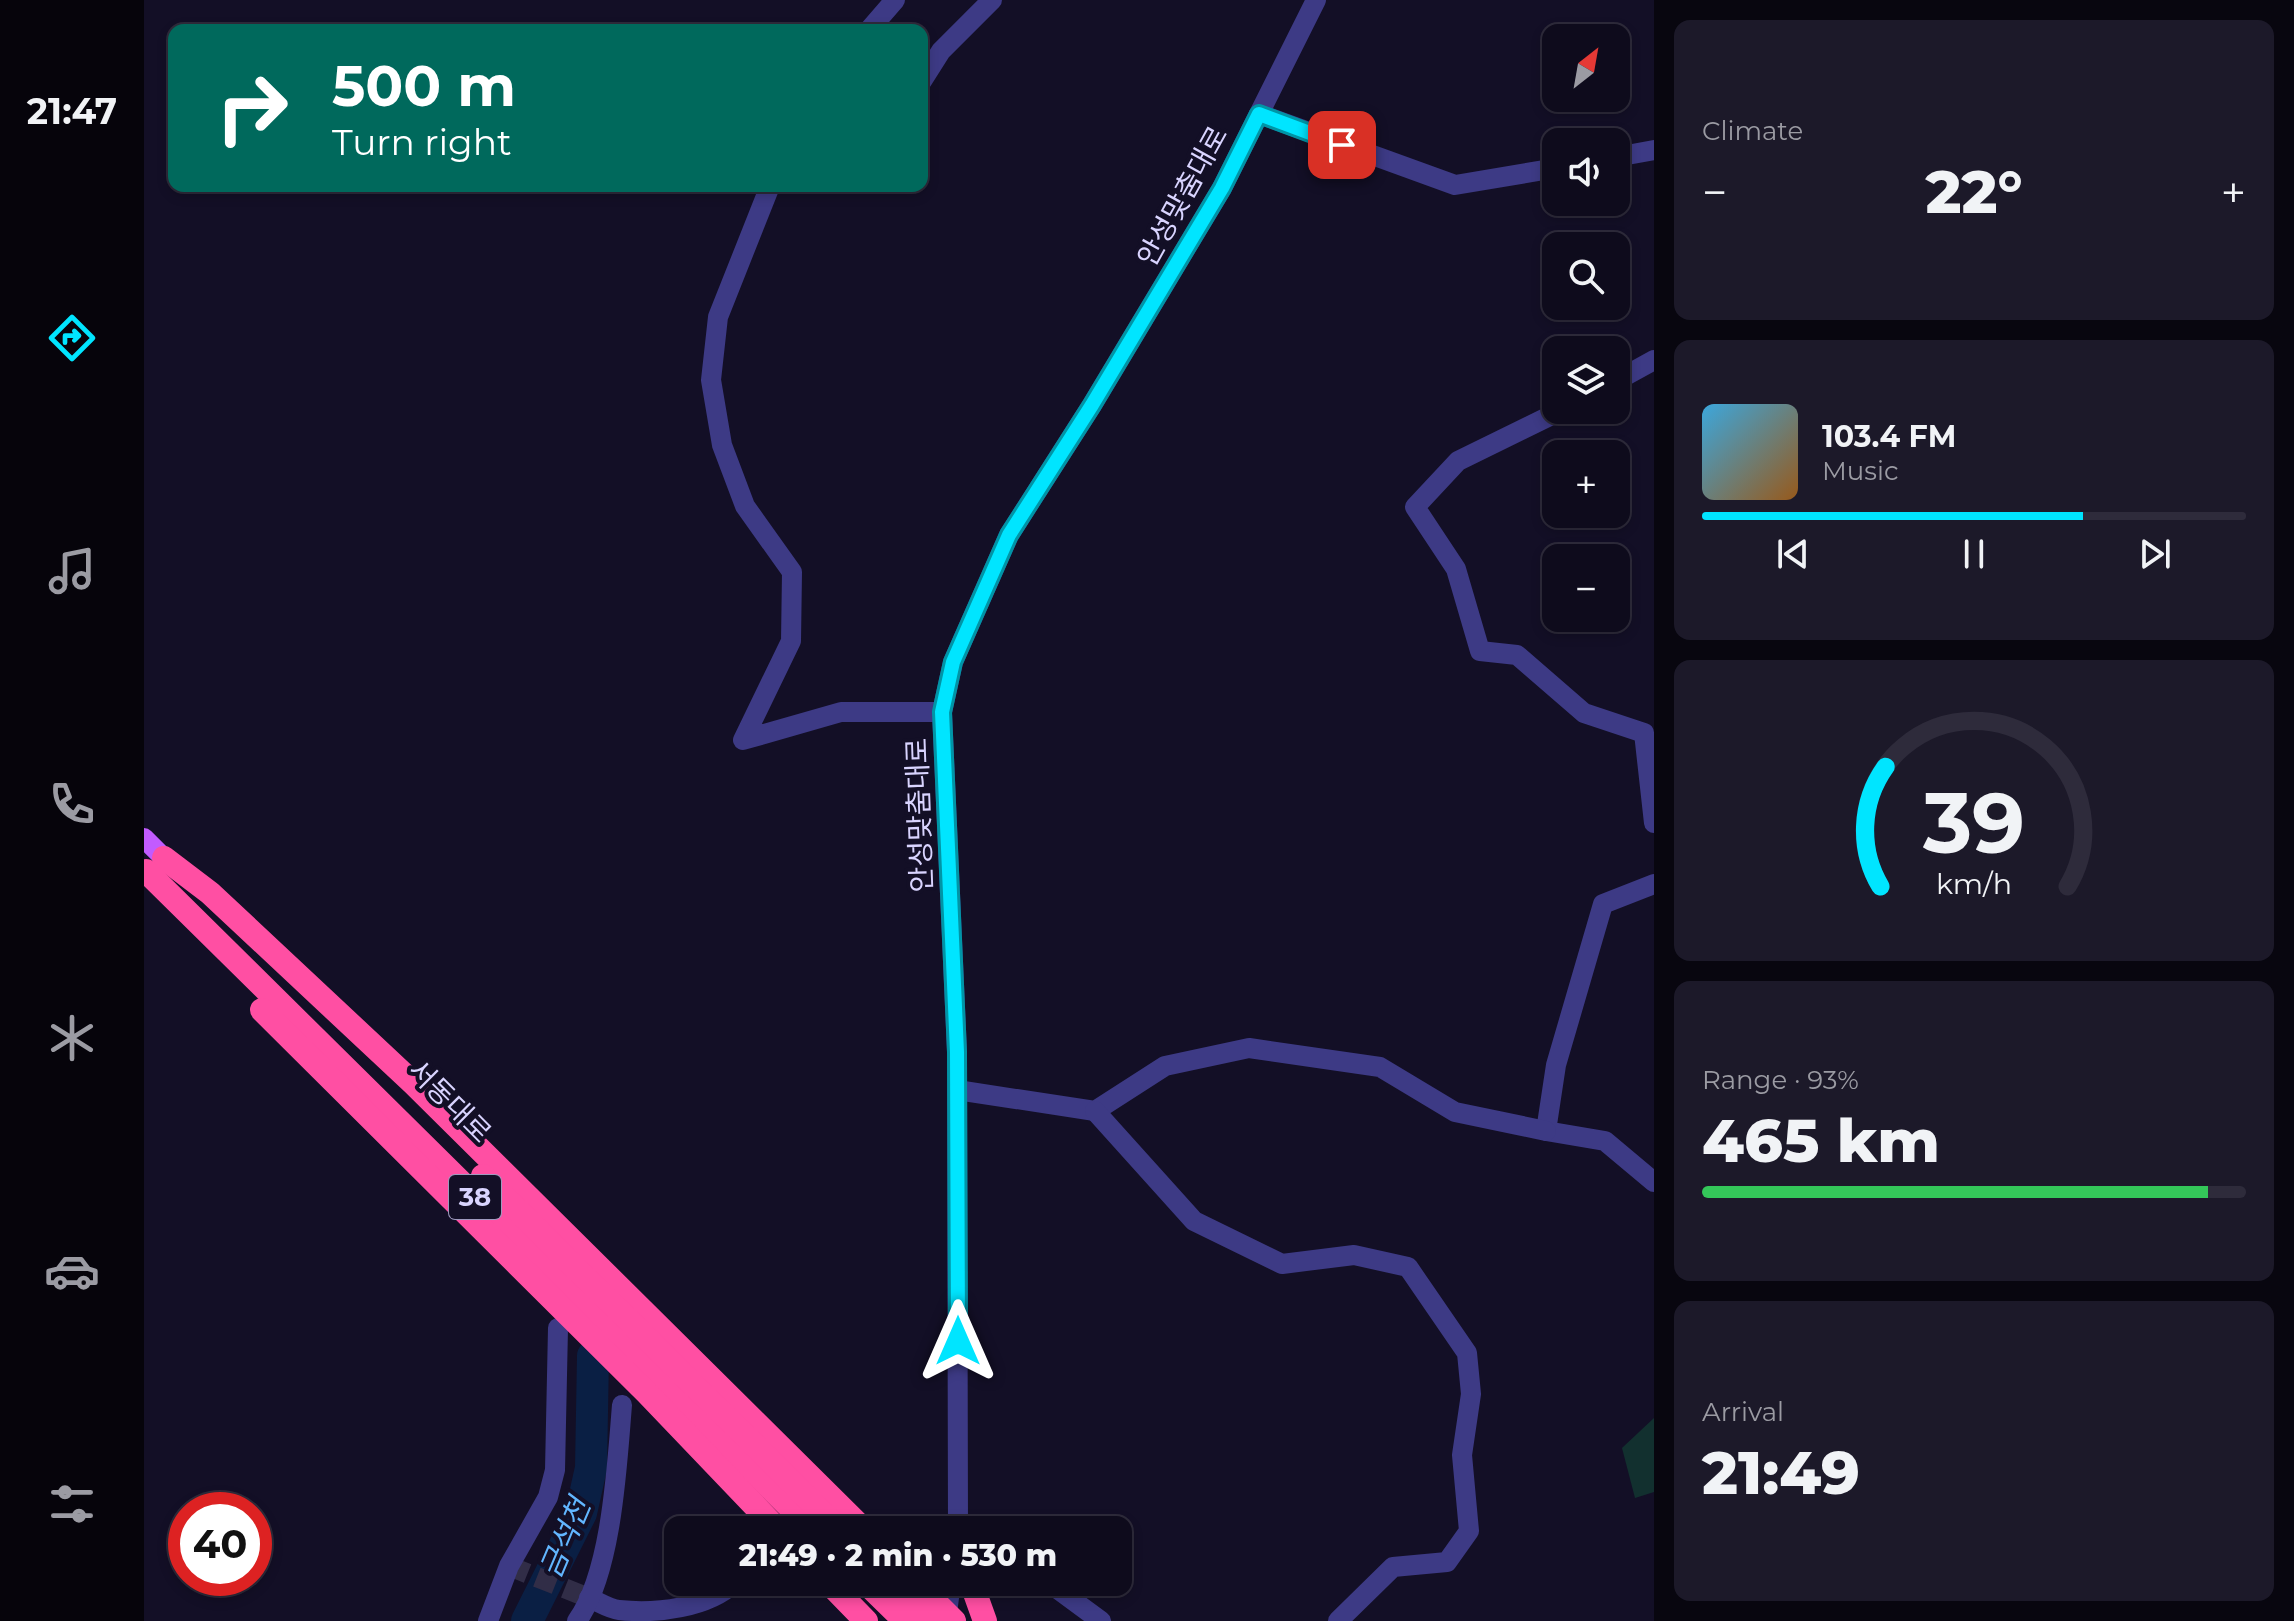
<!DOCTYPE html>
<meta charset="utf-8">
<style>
:root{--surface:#0e0b1c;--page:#1c1929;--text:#f1f3f6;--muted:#9b9ba3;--line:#2e2b3b;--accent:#00e5ff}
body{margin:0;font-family:Montserrat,"Noto Sans KR",sans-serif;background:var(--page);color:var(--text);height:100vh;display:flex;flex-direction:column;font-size:30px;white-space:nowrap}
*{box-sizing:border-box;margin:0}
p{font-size:26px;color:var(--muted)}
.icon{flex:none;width:44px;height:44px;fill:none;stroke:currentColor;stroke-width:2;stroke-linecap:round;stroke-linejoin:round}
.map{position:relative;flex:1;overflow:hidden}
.details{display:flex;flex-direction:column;gap:20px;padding:20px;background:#08060f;width:640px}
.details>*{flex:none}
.banner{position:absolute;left:24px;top:24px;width:760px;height:168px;border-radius:16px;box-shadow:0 4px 12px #0003,0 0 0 2px var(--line);background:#00695c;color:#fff;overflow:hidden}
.needle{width:52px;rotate:31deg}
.tools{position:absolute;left:1398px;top:24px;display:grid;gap:16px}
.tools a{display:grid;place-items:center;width:88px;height:88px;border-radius:16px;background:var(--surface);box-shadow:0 4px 12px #0003,0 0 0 2px var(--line);font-size:40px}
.speed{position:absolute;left:24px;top:1492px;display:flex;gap:16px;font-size:40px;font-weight:700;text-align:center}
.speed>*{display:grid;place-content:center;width:104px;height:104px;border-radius:50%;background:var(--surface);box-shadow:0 4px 12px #0003,0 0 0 2px var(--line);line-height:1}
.speed .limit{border:12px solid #d22;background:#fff;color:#111}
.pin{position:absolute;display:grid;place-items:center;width:68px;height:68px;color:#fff;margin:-34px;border-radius:16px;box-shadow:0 4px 12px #0006}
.me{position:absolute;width:88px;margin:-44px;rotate:0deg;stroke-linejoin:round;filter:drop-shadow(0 0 6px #0008)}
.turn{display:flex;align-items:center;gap:28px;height:168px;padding:0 32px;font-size:36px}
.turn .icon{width:104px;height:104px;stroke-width:2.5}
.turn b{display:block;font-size:56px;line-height:68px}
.big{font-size:60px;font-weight:800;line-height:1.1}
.details .card{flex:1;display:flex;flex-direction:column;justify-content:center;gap:12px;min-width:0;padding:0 28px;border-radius:16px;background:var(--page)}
.details .dial{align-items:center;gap:0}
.dial svg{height:208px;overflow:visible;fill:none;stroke:var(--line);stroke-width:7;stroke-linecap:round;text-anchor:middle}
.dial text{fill:var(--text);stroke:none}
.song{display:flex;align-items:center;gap:24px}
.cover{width:96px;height:96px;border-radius:12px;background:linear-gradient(135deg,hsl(200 70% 55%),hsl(30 70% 35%))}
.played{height:8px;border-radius:4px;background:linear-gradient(90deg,var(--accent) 70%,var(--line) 70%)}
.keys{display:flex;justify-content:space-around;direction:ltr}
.heat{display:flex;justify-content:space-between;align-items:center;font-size:44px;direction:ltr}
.charge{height:12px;border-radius:6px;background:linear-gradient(90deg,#34c759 93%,var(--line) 0)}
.trip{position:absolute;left:520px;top:1516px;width:468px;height:80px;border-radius:16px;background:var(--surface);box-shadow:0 4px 12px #0003,0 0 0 2px var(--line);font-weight:800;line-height:80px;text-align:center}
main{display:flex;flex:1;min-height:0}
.tabs{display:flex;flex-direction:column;width:144px;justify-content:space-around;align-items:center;background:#06040b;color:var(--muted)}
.tabs .icon{width:56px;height:56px}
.tabs .on{color:var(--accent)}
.tabs b{font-size:36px;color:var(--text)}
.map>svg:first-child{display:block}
</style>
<main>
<nav class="tabs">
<b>21:47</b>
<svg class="icon on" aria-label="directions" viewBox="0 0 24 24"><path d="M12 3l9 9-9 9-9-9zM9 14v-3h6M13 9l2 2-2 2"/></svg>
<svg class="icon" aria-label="music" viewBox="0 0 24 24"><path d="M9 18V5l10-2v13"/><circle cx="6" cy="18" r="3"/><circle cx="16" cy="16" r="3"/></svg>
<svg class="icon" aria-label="phone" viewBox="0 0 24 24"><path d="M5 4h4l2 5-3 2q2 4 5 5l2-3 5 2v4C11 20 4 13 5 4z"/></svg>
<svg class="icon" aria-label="climate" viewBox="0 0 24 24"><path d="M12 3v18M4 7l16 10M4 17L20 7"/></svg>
<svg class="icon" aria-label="car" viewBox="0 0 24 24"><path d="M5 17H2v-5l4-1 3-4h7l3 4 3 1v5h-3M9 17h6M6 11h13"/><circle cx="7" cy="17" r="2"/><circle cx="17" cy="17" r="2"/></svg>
<svg class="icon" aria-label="filters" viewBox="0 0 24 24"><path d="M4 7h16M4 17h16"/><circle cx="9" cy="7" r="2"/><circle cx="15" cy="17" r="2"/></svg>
</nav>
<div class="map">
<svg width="1510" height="1621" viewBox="0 0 1510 1621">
<rect width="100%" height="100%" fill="#130f26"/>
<!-- green -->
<path fill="#12302f" d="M1510 1418V1492L1491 1498 1478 1448Z"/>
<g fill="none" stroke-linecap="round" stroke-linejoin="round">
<!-- river -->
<path stroke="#0a1f44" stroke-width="32" d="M383 1621 437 1513 447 1468 449 1356"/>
<!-- minor-tunnel -->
<path stroke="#312d47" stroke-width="20" stroke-dasharray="20 10" stroke-linecap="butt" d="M365 1566 445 1598"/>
<!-- minor -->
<g stroke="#3d3a85" stroke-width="20">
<path d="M725 30 751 0"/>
<path d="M778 81 797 51 848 0"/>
<path d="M1115 114 1311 185 1412 168"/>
<path d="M1472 157 1510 150"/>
<path d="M626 186 574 317 567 380 578 445 601 506 648 572 647 641 599 740 697 712H798"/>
<path d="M1472 381 1510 360"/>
<path d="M1418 410 1314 461 1271 507 1312 569 1336 651 1373 655 1440 713 1500 733 1510 823"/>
<path d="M1510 884 1459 904 1412 1065 1402 1131 1461 1141 1510 1182"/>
<path d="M813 1090 951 1111 1021 1066 1105 1048 1236 1067 1311 1112 1402 1131"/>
<path d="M951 1111 1050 1221 1138 1264 1210 1255 1264 1267 1323 1353 1327 1394 1318 1455 1325 1531 1303 1562 1249 1567 1194 1621"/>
<path d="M814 1530 813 1052 798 712 809 662 865 535 948 405 1078 188 1172 0"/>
<path d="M904 1582 957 1621"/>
<path d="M445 1598C455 1602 465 1609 475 1610 512 1614 564 1608 591 1582"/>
<path d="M344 1621 365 1566 404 1497 411 1470 414 1328"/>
<path d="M433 1621C468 1572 473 1465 478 1405"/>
<path d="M802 1621 807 1582"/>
</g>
<!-- major -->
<path stroke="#c25bff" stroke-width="20" d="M0 838 20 858"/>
<!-- highway -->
<g stroke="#ff4fa3" stroke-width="24">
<path d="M20 858 66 893 269 1083 720 1530"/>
<path d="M2 871 669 1530"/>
<path d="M118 1010 502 1392 634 1530"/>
<path d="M339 1176 696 1530"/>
<path d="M813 1530 814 1529"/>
<path d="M684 1582 722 1621"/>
<path d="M721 1582 761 1621"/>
<path d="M749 1582 788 1621"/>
<path d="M827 1582 841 1621"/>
<path d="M781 1592 810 1621"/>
</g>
</g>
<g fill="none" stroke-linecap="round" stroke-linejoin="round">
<!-- route casing -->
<g stroke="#0095a6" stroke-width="20">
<path id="route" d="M814 1341 813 1052 798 712 809 662 865 535 948 405 1078 188 1115 114 1198 145"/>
</g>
<!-- route -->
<use href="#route" stroke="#00e5ff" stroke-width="14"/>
</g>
<g text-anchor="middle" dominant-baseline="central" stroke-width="8" stroke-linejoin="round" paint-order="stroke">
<!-- shield labels -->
<rect fill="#130f26" stroke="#9e99be" stroke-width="2" x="305" y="1175" width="52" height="44" rx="6"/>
<g font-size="26" font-weight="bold" fill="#d9d4ff">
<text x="331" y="1197">38</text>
</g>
<!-- street labels -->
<g font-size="28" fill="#d9d4ff" stroke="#130f26">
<text transform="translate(1038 196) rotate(-61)">안성맞춤대로</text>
<text transform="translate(775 815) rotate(-92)">안성맞춤대로</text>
<text transform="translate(306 1101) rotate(45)">서동대로</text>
</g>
<!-- water labels -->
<g font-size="30" font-style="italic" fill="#62b6ff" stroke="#130f26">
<text transform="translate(421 1538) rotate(-67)">금석천</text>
</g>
</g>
</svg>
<div class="tools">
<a><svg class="needle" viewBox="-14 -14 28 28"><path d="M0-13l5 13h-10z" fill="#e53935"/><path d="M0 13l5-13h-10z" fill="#9b9ba3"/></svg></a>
<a><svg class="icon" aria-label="sound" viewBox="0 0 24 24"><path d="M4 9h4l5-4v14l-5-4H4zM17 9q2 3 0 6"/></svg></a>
<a><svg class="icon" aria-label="search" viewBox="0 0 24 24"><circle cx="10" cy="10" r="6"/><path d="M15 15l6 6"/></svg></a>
<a><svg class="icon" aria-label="layers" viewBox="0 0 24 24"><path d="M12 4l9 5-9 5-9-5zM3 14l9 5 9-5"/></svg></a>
<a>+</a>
<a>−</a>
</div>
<div class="speed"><div class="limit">40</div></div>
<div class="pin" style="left:1198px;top:145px;background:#d93025"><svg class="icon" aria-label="arrive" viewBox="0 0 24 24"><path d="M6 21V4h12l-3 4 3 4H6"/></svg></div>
<svg class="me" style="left:814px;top:1341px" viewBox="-20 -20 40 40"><path d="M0-17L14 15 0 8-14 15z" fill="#00e5ff" stroke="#fff" stroke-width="4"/></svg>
<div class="trip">21:49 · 2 min · 530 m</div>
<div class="banner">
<div class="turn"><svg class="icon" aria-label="right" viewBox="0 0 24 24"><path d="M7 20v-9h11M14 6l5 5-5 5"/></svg><div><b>500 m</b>Turn right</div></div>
</div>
</div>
<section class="details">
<div class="card"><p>Climate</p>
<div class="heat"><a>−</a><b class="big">22°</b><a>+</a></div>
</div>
<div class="card">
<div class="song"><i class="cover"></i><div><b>103.4 FM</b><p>Music</p></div></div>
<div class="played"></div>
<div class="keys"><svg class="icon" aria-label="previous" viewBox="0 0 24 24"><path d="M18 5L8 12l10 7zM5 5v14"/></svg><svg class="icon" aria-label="pause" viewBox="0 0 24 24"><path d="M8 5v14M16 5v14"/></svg><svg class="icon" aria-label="next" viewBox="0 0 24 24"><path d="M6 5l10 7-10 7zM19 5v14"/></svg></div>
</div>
<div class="card dial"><svg viewBox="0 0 100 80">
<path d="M14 69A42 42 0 1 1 86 69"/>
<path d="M14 69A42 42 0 0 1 16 23" stroke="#00e5ff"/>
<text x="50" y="56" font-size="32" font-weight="700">39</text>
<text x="50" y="72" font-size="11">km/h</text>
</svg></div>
<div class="card"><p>Range · 93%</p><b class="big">465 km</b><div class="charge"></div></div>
<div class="card"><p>Arrival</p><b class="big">21:49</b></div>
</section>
</main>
